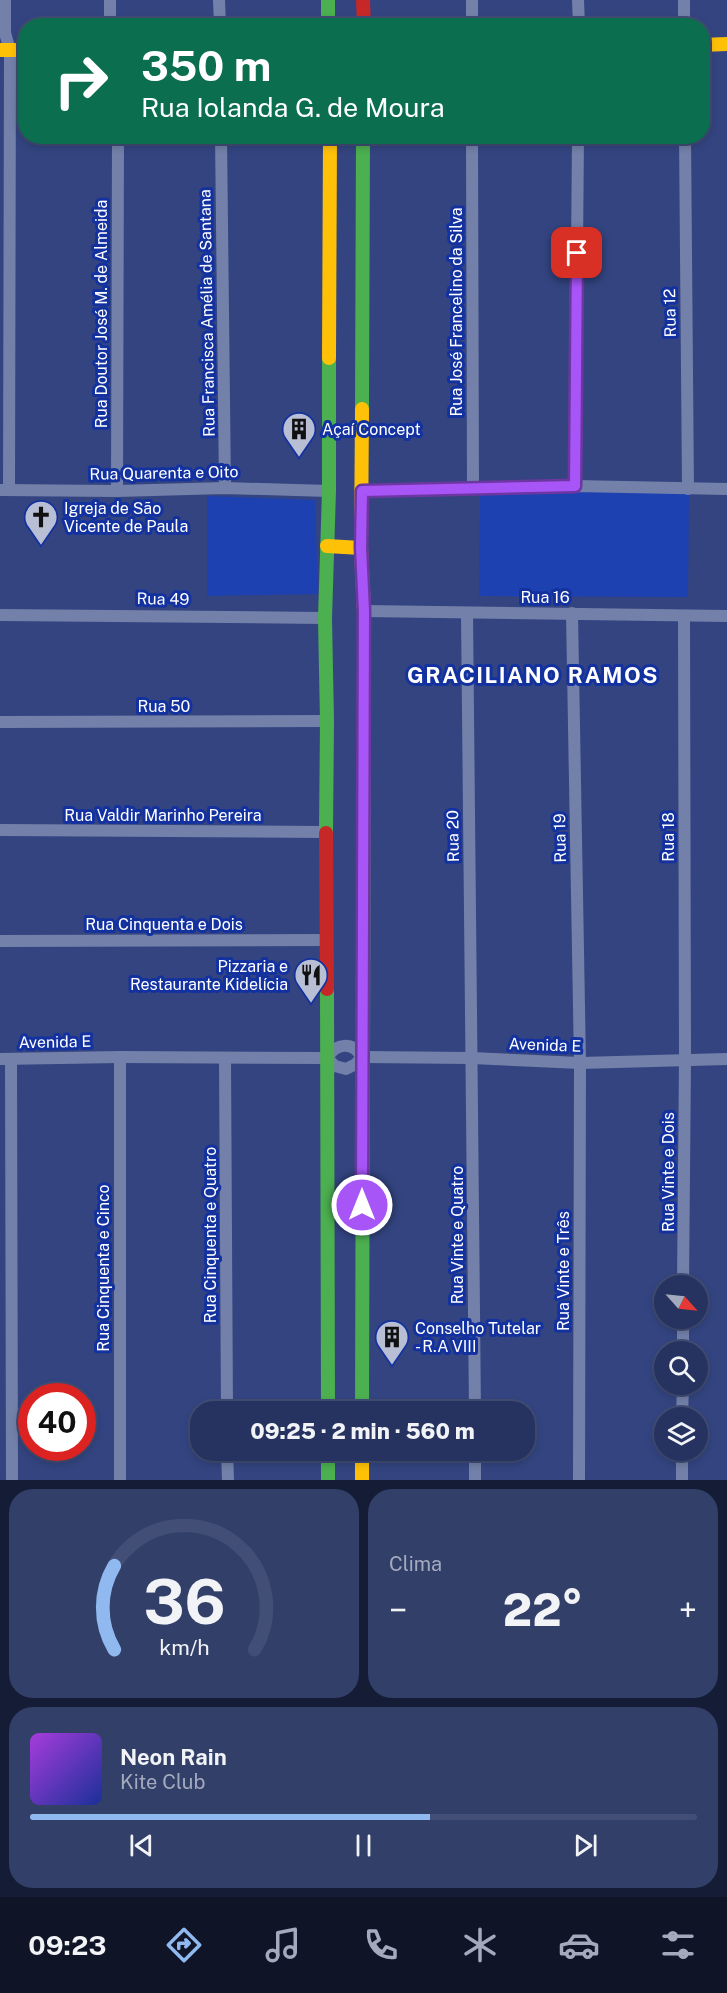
<!DOCTYPE html>
<html lang="pt">
<meta charset="utf-8">
<style>
:root{--surface:#263360;--page:#323f69;--text:#f1f3f6;--muted:#a4aabd;--line:#424e75;--accent:#90b9f0}
body{margin:0;font-family:"Public Sans",sans-serif;background:var(--page);color:var(--text);height:100vh;display:flex;flex-direction:column;font-size:22px;white-space:nowrap}
*{box-sizing:border-box;margin:0}
p{font-size:20px;color:var(--muted)}
.icon{flex:none;width:33px;height:33px;fill:none;stroke:currentColor;stroke-width:2;stroke-linecap:round;stroke-linejoin:round}
.map{position:relative;height:1480px;overflow:hidden}
.side{display:flex;flex-direction:column;gap:9px;padding:9px;background:#151c35;flex:1}
.side>*{flex:none}
.guide{position:absolute;left:18px;top:18px;width:692px;height:126px;border-radius:24px;box-shadow:0 3px 9px #0003,0 0 0 2px var(--line);background:#0b6e4f;color:#fff;overflow:hidden}
.needle{width:39px;rotate:117deg}
.buttons{position:absolute;left:654px;top:1275px;display:grid;gap:12px}
.buttons a{display:grid;place-items:center;width:54px;height:54px;border-radius:50%;background:var(--surface);box-shadow:0 3px 9px #0003,0 0 0 2px var(--line);font-size:30px}
.speed{position:absolute;left:18px;top:1383px;display:flex;gap:12px;font-size:30px;font-weight:700;text-align:center}
.speed>*{display:grid;place-content:center;width:78px;height:78px;border-radius:50%;background:var(--surface);box-shadow:0 3px 9px #0003,0 0 0 2px var(--line);line-height:1}
.speed .limit{border:9px solid #d22;background:#fff;color:#111}
.pin{position:absolute;display:grid;place-items:center;width:51px;height:51px;color:#fff;margin:-26px;border-radius:12px;box-shadow:0 3px 9px #0006}
.me{position:absolute;width:66px;margin:-33px;rotate:0deg;stroke-linejoin:round;filter:drop-shadow(0 0 4px #0008)}
.turn{display:flex;align-items:center;gap:21px;height:126px;padding:0 24px;font-size:27px}
.turn .icon{width:78px;height:78px;stroke-width:2.5}
.turn b{display:block;font-size:42px;line-height:51px}
.big{font-size:45px;font-weight:800;line-height:1.1}
.side .tile{flex:1;display:flex;flex-direction:column;justify-content:center;gap:9px;min-width:0;padding:0 21px;border-radius:24px;background:var(--page)}
.side .dial{align-items:center;gap:0}
.dial svg{height:156px;overflow:visible;fill:none;stroke:var(--line);stroke-width:7;stroke-linecap:round;text-anchor:middle}
.dial text{fill:var(--text);stroke:none}
.song{display:flex;align-items:center;gap:18px}
.cover{width:72px;height:72px;border-radius:9px;background:linear-gradient(135deg,hsl(280 70% 55%),hsl(230 70% 35%))}
.played{height:6px;border-radius:3px;background:linear-gradient(90deg,var(--accent) 60%,var(--line) 60%)}
.keys{display:flex;justify-content:space-around;direction:ltr}
.heat{display:flex;justify-content:space-between;align-items:center;font-size:33px;direction:ltr}
.side .tiles{flex:1;display:grid;gap:9px;grid-template-columns:1fr 1fr}
.tile:last-child{grid-column:span 2}
.trip{position:absolute;left:190px;top:1401px;width:345px;height:60px;border-radius:24px;background:var(--surface);box-shadow:0 3px 9px #0003,0 0 0 2px var(--line);font-weight:800;line-height:60px;text-align:center}
.tabs{display:flex;height:96px;justify-content:space-around;align-items:center;background:#0f1426;color:var(--muted)}
.tabs .icon{width:42px;height:42px}
.tabs .active{color:var(--accent)}
.tabs b{font-size:27px;color:var(--text)}
.map>svg:first-child{display:block}
</style>
<div class="map">
<svg width="727" height="1480" viewBox="0 0 727 1480">
<rect width="100%" height="100%" fill="#334480"/>
<!-- green -->
<g fill="#1e41b2">
<path d="M480 489H689L688 597 479 596Z"/>
<path d="M207 496 315 500 318 594 207 596Z"/>
</g>
<g fill="none" stroke-linecap="round" stroke-linejoin="round">
<!-- street -->
<g stroke="#7380a9" stroke-width="12">
<path d="M5 0V33L10 50 9 490"/>
<path d="M219 0 220 26"/>
<path d="M472 0V26"/>
<path d="M578 0 579 26"/>
<path d="M110 26V0"/>
<path d="M684 26V0"/>
<path d="M221 136 225 488"/>
<path d="M472 136 473 487"/>
<path d="M685 136 688 489"/>
<path d="M575 486 578 136"/>
<path d="M0 490 117 491 225 488 329 491"/>
<path d="M117 491 118 136"/>
<path d="M362 491 575 486 727 489"/>
<path d="M364 611 727 616"/>
<path d="M467 613 475 1412"/>
<path d="M572 613 580 1063 579 1480"/>
<path d="M0 615 325 618"/>
<path d="M0 722 327 721"/>
<path d="M0 830 326 832"/>
<path d="M0 941 327 940"/>
<path d="M120 1057V1480"/>
<path d="M362 1057 472 1058 580 1063 727 1059"/>
<path d="M225 1058 227 1412"/>
<path d="M327 1058C336 1043 352 1041 362 1057"/>
<path d="M0 1059 120 1057 327 1058 335 1066 346 1069 356 1064 362 1057"/>
<path d="M11 1059 12 1480"/>
<path d="M683 1286 685 1059 684 616"/>
<path d="M683 1352V1318"/>
<path d="M682 1418 683 1384"/>
<path d="M227 1450 228 1480"/>
<path d="M475 1450V1480"/>
<path d="M682 1480V1450"/>
</g>
<!-- fast -->
<g stroke="#4caf50" stroke-width="14">
<path d="M328 0V26"/>
<path d="M362 409 363 136"/>
<path d="M326 833 327 721 325 618 329 491V358"/>
<path d="M327 989 328 1412"/>
<path d="M362 1412 364 707"/>
<path d="M328 1450V1480"/>
</g>
<!-- slow -->
<g stroke="#ffc107" stroke-width="14">
<path d="M702 45 727 44"/>
<path d="M0 50H26"/>
<path d="M329 358 330 136"/>
<path d="M362 409 361 548 364 611V707"/>
<path d="M327 546 361 548"/>
<path d="M362 1450V1480"/>
</g>
<!-- jam -->
<g stroke="#c62828" stroke-width="14">
<path d="M363 0 364 26"/>
<path d="M326 833 327 989"/>
</g>
</g>
<g fill="none" stroke-linecap="round" stroke-linejoin="round">
<!-- route casing -->
<g stroke="#6d37a1" stroke-width="15">
<path id="route" d="M362 1205 364 611 361 548 362 491 575 486 577 253"/>
</g>
<!-- route -->
<use href="#route" stroke="#a855f7" stroke-width="10"/>
</g>
<!-- icons -->
<defs>
<g id="building-pin" transform="scale(1.725)"><path d="M0 17L-7.5 6A9.5 9.5 0 1 1 7.5 6Z" fill="#b8bed3" stroke="#1332a0"/><path d="M-4-6H4V6H1V3H-1V6H-4ZM-2.5-4.3h1.7v1.8h-1.7ZM.8-4.3h1.7v1.8H.8ZM-2.5-1h1.7V.8h-1.7ZM.8-1h1.7V.8H.8Z" fill="#111"/></g>
<g id="church-pin" transform="scale(1.725)"><path d="M0 17L-7.5 6A9.5 9.5 0 1 1 7.5 6Z" fill="#b8bed3" stroke="#1332a0"/><path d="M-1.2-6h2.4v3.5h3.3v2.4h-3.3V6h-2.4V-.1h-3.3v-2.4h3.3Z" fill="#111"/></g>
<g id="restaurant-pin" transform="scale(1.725)"><path d="M0 17L-7.5 6A9.5 9.5 0 1 1 7.5 6Z" fill="#b8bed3" stroke="#1332a0"/><path d="M-5-6h1v4h1v-4h1v4h1v-4h1v5L-1.5 .5V6h-2V.5L-5-1ZM5-6V6H3V1.5H1.5Q1.5-4 5-6Z" fill="#111"/></g>
</defs>
<g fill-rule="evenodd">
<use href="#building-pin" x="299" y="429"/>
<use href="#church-pin" x="41" y="517"/>
<use href="#restaurant-pin" x="311" y="975"/>
<use href="#building-pin" x="392" y="1337"/>
</g>
<g text-anchor="middle" dominant-baseline="central" stroke-width="6" stroke-linejoin="round" paint-order="stroke">
<!-- street labels -->
<g font-size="16" fill="#fff" stroke="#1332a0">
<text transform="translate(456 312) rotate(-90)">Rua José Francelino da Silva</text>
<text transform="translate(207 313) rotate(-91)">Rua Francisca Amélia de Santana</text>
<text transform="translate(670 313) rotate(-91)">Rua 12</text>
<text transform="translate(101 314) rotate(-90)">Rua Doutor José M. de Almeida</text>
<text transform="translate(164 473) rotate(-1)">Rua Quarenta e Oito</text>
<text x="545" y="597">Rua 16</text>
<text transform="translate(163 599) rotate(1)">Rua 49</text>
<text x="164" y="706">Rua 50</text>
<text x="163" y="815">Rua Valdir Marinho Pereira</text>
<text transform="translate(453 836) rotate(-91)">Rua 20</text>
<text transform="translate(668 837) rotate(-90)">Rua 18</text>
<text transform="translate(560 838) rotate(-91)">Rua 19</text>
<text x="164" y="924">Rua Cinquenta e Dois</text>
<text transform="translate(55 1042) rotate(-1)">Avenida E</text>
<text transform="translate(545 1045) rotate(2)">Avenida E</text>
<text transform="translate(668 1172) rotate(-90)">Rua Vinte e Dois</text>
<text transform="translate(210 1235) rotate(-90)">Rua Cinquenta e Quatro</text>
<text transform="translate(457 1235) rotate(-90)">Rua Vinte e Quatro</text>
<text transform="translate(103 1268) rotate(-90)">Rua Cinquenta e Cinco</text>
<text transform="translate(563 1271) rotate(-90)">Rua Vinte e Três</text>
</g>
<!-- poi labels -->
<g font-size="16" fill="#fff" stroke="#1332a0" text-anchor="start">
<text x="322" y="429">Açaí Concept</text>
<text x="64" y="508">Igreja de São<tspan x="64" dy="18">Vicente de Paula</tspan></text>
<text x="288" y="966" text-anchor="end">Pizzaria e<tspan x="288" dy="18">Restaurante Kidelícia</tspan></text>
<text x="415" y="1328">Conselho Tutelar<tspan x="415" dy="18">- R.A VIII</tspan></text>
</g>
<!-- district labels -->
<g font-size="22" font-weight="bold" letter-spacing="1.5" fill="#fff" stroke="#1332a0">
<text x="533" y="675">GRACILIANO RAMOS</text>
</g>
</g>
</svg>
<div class="buttons">
<a><svg class="needle" viewBox="-14 -14 28 28"><path d="M0-13l5 13h-10z" fill="#e53935"/><path d="M0 13l5-13h-10z" fill="#a4aabd"/></svg></a>
<a><svg class="icon" aria-label="search" viewBox="0 0 24 24"><circle cx="10" cy="10" r="6"/><path d="M15 15l6 6"/></svg></a>
<a><svg class="icon" aria-label="layers" viewBox="0 0 24 24"><path d="M12 4l9 5-9 5-9-5zM3 14l9 5 9-5"/></svg></a>
</div>
<div class="speed"><div class="limit">40</div></div>
<div class="pin" style="left:577px;top:253px;background:#d93025"><svg class="icon" aria-label="arrive" viewBox="0 0 24 24"><path d="M6 21V4h12l-3 4 3 4H6"/></svg></div>
<svg class="me" style="left:362px;top:1205px" viewBox="-20 -20 40 40"><circle r="17" fill="#a855f7" stroke="#fff" stroke-width="3"/><path d="M0-11L8 9 0 5-8 9z" fill="#fff"/></svg>
<div class="trip">09:25 · 2 min · 560 m</div>
<div class="guide">
<div class="turn"><svg class="icon" aria-label="right" viewBox="0 0 24 24"><path d="M7 20v-9h11M14 6l5 5-5 5"/></svg><div><b>350 m</b>Rua Iolanda G. de Moura</div></div>
</div>
</div>
<section class="side">
<div class="tiles">
<div class="tile dial"><svg viewBox="0 0 100 80">
<path d="M14 69A42 42 0 1 1 86 69"/>
<path d="M14 69A42 42 0 0 1 14 26" stroke="#90b9f0"/>
<text x="50" y="56" font-size="32" font-weight="700">36</text>
<text x="50" y="72" font-size="11">km/h</text>
</svg></div>
<div class="tile"><p>Clima</p>
<div class="heat"><a>−</a><b class="big">22°</b><a>+</a></div>
</div>
<div class="tile">
<div class="song"><i class="cover"></i><div><b>Neon Rain</b><p>Kite Club</p></div></div>
<div class="played"></div>
<div class="keys"><svg class="icon" aria-label="previous" viewBox="0 0 24 24"><path d="M18 5L8 12l10 7zM5 5v14"/></svg><svg class="icon" aria-label="pause" viewBox="0 0 24 24"><path d="M8 5v14M16 5v14"/></svg><svg class="icon" aria-label="next" viewBox="0 0 24 24"><path d="M6 5l10 7-10 7zM19 5v14"/></svg></div>
</div>
</div>
</section>
<nav class="tabs">
<b>09:23</b>
<svg class="icon active" aria-label="directions" viewBox="0 0 24 24"><path d="M12 3l9 9-9 9-9-9zM9 14v-3h6M13 9l2 2-2 2"/></svg>
<svg class="icon" aria-label="music" viewBox="0 0 24 24"><path d="M9 18V5l10-2v13"/><circle cx="6" cy="18" r="3"/><circle cx="16" cy="16" r="3"/></svg>
<svg class="icon" aria-label="phone" viewBox="0 0 24 24"><path d="M5 4h4l2 5-3 2q2 4 5 5l2-3 5 2v4C11 20 4 13 5 4z"/></svg>
<svg class="icon" aria-label="climate" viewBox="0 0 24 24"><path d="M12 3v18M4 7l16 10M4 17L20 7"/></svg>
<svg class="icon" aria-label="car" viewBox="0 0 24 24"><path d="M5 17H2v-5l4-1 3-4h7l3 4 3 1v5h-3M9 17h6M6 11h13"/><circle cx="7" cy="17" r="2"/><circle cx="17" cy="17" r="2"/></svg>
<svg class="icon" aria-label="filters" viewBox="0 0 24 24"><path d="M4 7h16M4 17h16"/><circle cx="9" cy="7" r="2"/><circle cx="15" cy="17" r="2"/></svg>
</nav>
